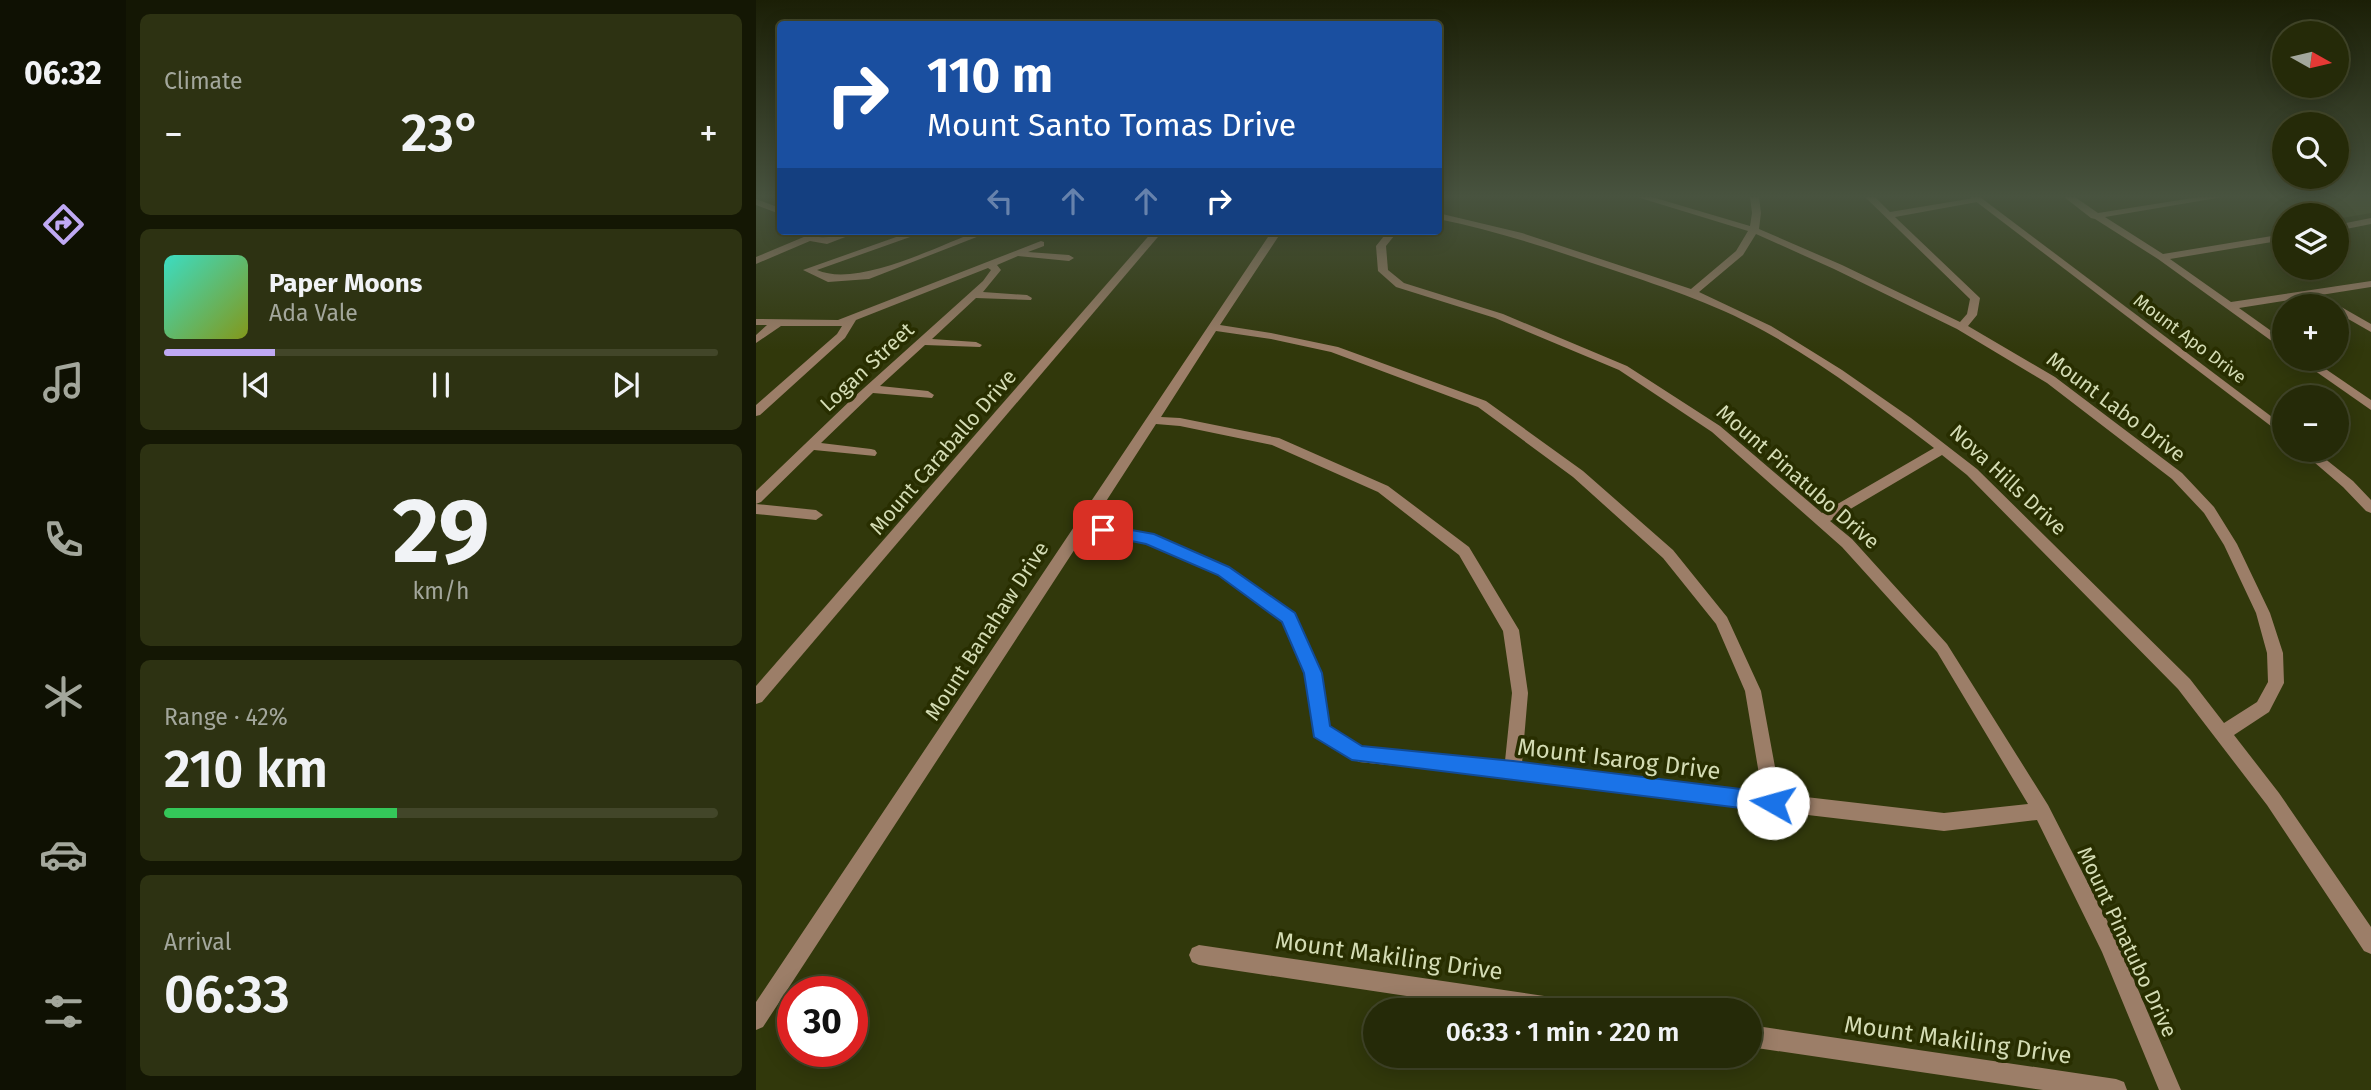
<!DOCTYPE html>
<meta charset="utf-8">
<style>
:root{--surface:#252a08;--page:#2d3212;--text:#f1f3f6;--muted:#a3a79c;--line:#424629;--accent:#bfa9f4}
body{margin:0;font-family:"Fira Sans",sans-serif;background:var(--page);color:var(--text);height:100vh;display:flex;flex-direction:column;font-size:26px;white-space:nowrap}
*{box-sizing:border-box;margin:0}
p{font-size:23px;color:var(--muted)}
.icon{flex:none;width:38px;height:38px;fill:none;stroke:currentColor;stroke-width:2;stroke-linecap:round;stroke-linejoin:round}
.map{position:relative;flex:1;overflow:hidden}
.panel{display:flex;flex-direction:column;gap:14px;padding:14px;background:#141704;width:630px}
.panel>*{flex:none}
.banner{position:absolute;left:21px;top:21px;width:665px;height:214px;border-radius:7px;box-shadow:0 4px 18px #0003,0 0 0 2px var(--line);background:#1a4fa0;color:#fff;overflow:hidden}
.needle{width:46px;rotate:98deg}
.buttons{position:absolute;left:1516px;top:21px;display:grid;gap:14px}
.buttons a{display:grid;place-items:center;width:77px;height:77px;border-radius:50%;background:var(--surface);box-shadow:0 4px 18px #0003,0 0 0 2px var(--line);font-size:35px}
.speed{position:absolute;left:21px;top:976px;display:flex;gap:14px;font-size:35px;font-weight:700;text-align:center}
.speed>*{display:grid;place-content:center;width:91px;height:91px;border-radius:50%;background:var(--surface);box-shadow:0 4px 18px #0003,0 0 0 2px var(--line);line-height:1}
.speed .limit{border:10px solid #d22;background:#fff;color:#111}
.pin{position:absolute;display:grid;place-items:center;width:60px;height:60px;color:#fff;margin:-30px;border-radius:14px;box-shadow:0 4px 10px #0006}
.me{position:absolute;width:77px;margin:-38px;rotate:277deg;stroke-linejoin:round;filter:drop-shadow(0 0 5px #0008)}
.turn{display:flex;align-items:center;gap:24px;height:147px;padding:0 35px;font-size:32px}
.turn .icon{width:91px;height:91px;stroke-width:2.5}
.turn b{display:block;font-size:49px;line-height:60px}
.lanes{display:flex;align-items:center;height:66px;padding:0 35px;background:#0003;justify-content:center;gap:35px;direction:ltr}
.lanes .off{opacity:.35}
.big{font-size:52px;font-weight:600;line-height:1.1}
.panel .card{flex:1;display:flex;flex-direction:column;justify-content:center;gap:10px;min-width:0;padding:0 24px;border-radius:10px;background:var(--page)}
.panel .dial{align-items:center;gap:0}
.dial b{font-size:91px;line-height:1}
.song{display:flex;align-items:center;gap:21px}
.cover{width:84px;height:84px;border-radius:10px;background:linear-gradient(135deg,hsl(170 70% 55%),hsl(70 70% 35%))}
.played{height:7px;border-radius:4px;background:linear-gradient(90deg,var(--accent) 20%,var(--line) 20%)}
.keys{display:flex;justify-content:space-around;direction:ltr}
.heat{display:flex;justify-content:space-between;align-items:center;font-size:38px;direction:ltr}
.charge{height:10px;border-radius:5px;background:linear-gradient(90deg,#34c759 42%,var(--line) 0)}
.trip{position:absolute;left:607px;top:998px;width:399px;height:70px;border-radius:35px;background:var(--surface);box-shadow:0 4px 18px #0003,0 0 0 2px var(--line);font-weight:600;line-height:70px;text-align:center}
main{display:flex;flex:1;min-height:0}
.tabs{display:flex;flex-direction:column;width:126px;justify-content:space-around;align-items:center;background:#0f1103;color:var(--muted)}
.tabs .icon{width:49px;height:49px}
.tabs .current{color:var(--accent)}
.tabs b{font-size:32px;color:var(--text)}
.map>svg:first-child{display:block}
</style>
<main>
<nav class="tabs">
<b>06:32</b>
<svg class="icon current" aria-label="directions" viewBox="0 0 24 24"><path d="M12 3l9 9-9 9-9-9zM9 14v-3h6M13 9l2 2-2 2"/></svg>
<svg class="icon" aria-label="music" viewBox="0 0 24 24"><path d="M9 18V5l10-2v13"/><circle cx="6" cy="18" r="3"/><circle cx="16" cy="16" r="3"/></svg>
<svg class="icon" aria-label="phone" viewBox="0 0 24 24"><path d="M5 4h4l2 5-3 2q2 4 5 5l2-3 5 2v4C11 20 4 13 5 4z"/></svg>
<svg class="icon" aria-label="climate" viewBox="0 0 24 24"><path d="M12 3v18M4 7l16 10M4 17L20 7"/></svg>
<svg class="icon" aria-label="car" viewBox="0 0 24 24"><path d="M5 17H2v-5l4-1 3-4h7l3 4 3 1v5h-3M9 17h6M6 11h13"/><circle cx="7" cy="17" r="2"/><circle cx="17" cy="17" r="2"/></svg>
<svg class="icon" aria-label="filters" viewBox="0 0 24 24"><path d="M4 7h16M4 17h16"/><circle cx="9" cy="7" r="2"/><circle cx="15" cy="17" r="2"/></svg>
</nav>
<section class="panel">
<div class="card"><p>Climate</p>
<div class="heat"><a>−</a><b class="big">23°</b><a>+</a></div>
</div>
<div class="card">
<div class="song"><i class="cover"></i><div><b>Paper Moons</b><p>Ada Vale</p></div></div>
<div class="played"></div>
<div class="keys"><svg class="icon" aria-label="previous" viewBox="0 0 24 24"><path d="M18 5L8 12l10 7zM5 5v14"/></svg><svg class="icon" aria-label="pause" viewBox="0 0 24 24"><path d="M8 5v14M16 5v14"/></svg><svg class="icon" aria-label="next" viewBox="0 0 24 24"><path d="M6 5l10 7-10 7zM19 5v14"/></svg></div>
</div>
<div class="card dial"><b>29</b><p>km/h</p></div>
<div class="card"><p>Range · 42%</p><b class="big">210 km</b><div class="charge"></div></div>
<div class="card"><p>Arrival</p><b class="big">06:33</b></div>
</section>
<div class="map">
<svg width="1615" height="1090" viewBox="0 0 1615 1090">
<rect width="100%" height="100%" fill="#31380b"/>
<!-- green -->
<path fill="#48501f" d="M1540 197H1615V213L1580 219V215H1572Z"/>
<g fill="none" stroke-linecap="round" stroke-linejoin="round">
<!-- stream -->
<path stroke="#031d18" stroke-width="5" d="M280 233 286 231"/>
<!-- minor -->
<g fill="#9c7e68" fill-rule="evenodd">
<path d="M881 197H896L994 226 996 213 994 197H1003L1005 213 1003 229 1086 265 1204 322 1211 314 1214 299 1109 197H1119L1134 212 1224 197V201L1221 202 1139 217 1224 298 1221 315 1212 326 1299 377 1426 473 1458 507 1481 544 1514 613 1527 653 1528 683 1513 712 1478 735 1523 793 1615 927V954L1608 951 1511 805 1422 689 1211 475 1186 455 1074 521 1096 539 1191 644 1292 805 1360 938 1425 1090H1403L1346 952 1281 820 1188 831 1017 811 757 778 603 762 559 736 549 673 527 622 463 575 390 543 330 532 7 1027 0 1030V1002L516 231H526L464 325 515 333 582 347 730 401 827 471 917 550 971 617 1005 691 1024 794 1188 813 1272 804 1181 652 1086 547 956 432 863 370 739 318 640 287 622 271 620 246 632 231H642L630 246 632 270 648 283 747 314 871 366 964 426 1066 513 1178 448C1123 406 1068 364 1008 331 956 302 901 285 845 266 791 248 738 230 682 219V213L766 233 935 289 980 251 992 231ZM1000 234 1078 269 1201 329 1291 383 1416 479 1448 513 1468 545 1500 613 1511 653 1512 682 1501 702 1468 723 1434 679 1221 469 1155 418 1086 370 1015 326 943 292 987 255ZM460 331 515 339 575 352 722 407 817 477 907 558 960 624 989 691 1006 792 766 763 772 693 763 630 713 547 632 486 523 438 424 418 405 417ZM400 424 424 426 516 445 622 492 703 555 747 631 756 693 749 761 606 747 573 727 565 673 538 614 473 567 398 534 336 523Z"/>
<path d="M1308 197H1319L1342 213 1443 197H1467L1349 217 1407 254 1528 234V240L1414 259 1475 302 1615 281V287L1483 308 1528 340V348L1524 347 1402 259 1339 219 1335 218Z"/>
<path d="M0 199 24 208V214L0 205Z"/>
<path d="M1615 218V224L1580 231V225Z"/>
<path d="M62 231H75L63 237C77 239 90 231 105 231L71 244 54 241 0 264V257Z"/>
<path d="M157 231H171L61 270C101 288 182 246 222 231H236L113 279 72 282 47 270Z"/>
<path d="M397 231H407L6 702 0 704V686Z"/>
<path d="M285 241 288 242V246L272 252 313 255 318 258 313 261 262 256 241 265 245 270 227 292 271 295 276 298 275 300 220 298 176 339 220 342 226 345 224 347 169 345 124 386 172 391 178 395 176 398 117 393 65 443 115 449 119 450 121 453 119 456 58 450 5 502 0 504V491L98 397 227 281 235 270 232 268 100 320 89 338 4 415 0 416V405L81 334 86 326H25L0 343V335L11 325H0V319L82 320Z"/>
<path d="M1580 304 1615 324V332L1580 312V306H1575Z"/>
<path d="M1542 359H1555L1615 400V410Z"/>
<path d="M0 504 60 510 67 515 60 520 0 514Z"/>
<path d="M443 945 815 1000 822 1003 825 1010H744L443 965 436 962 433 955 436 948Z"/>
<path d="M994 1025 1360 1079 1368 1082 1371 1090H1287L994 1047Z"/>
</g>
<!-- tertiary -->
<g fill="#9c7e68" fill-rule="evenodd">
<path d="M1214 197H1224L1528 426V436Z"/>
<path d="M1544 450H1558L1597 481 1615 500V513L1610 511 1587 487Z"/>
</g>
</g>
<!-- sky -->
<linearGradient id="sky" x2="0" y2="1"><stop stop-color="#1b1f06"/><stop offset="0.56" stop-color="#48533f"/><stop offset="1" stop-color="#48533f" stop-opacity="0"/></linearGradient>
<rect width="1615" height="350" fill="url(#sky)"/>
<!-- route -->
<path fill="#1a73e8" stroke="#114b97" stroke-width="2" d="M347 525 398 534 473 567 539 613 566 673 574 726 606 746 757 761 1017 793 1024 796 1027 803 1024 810 1017 812 596 760 558 737 548 673 526 622 462 575 390 544 341 534 339 530 341 526Z"/>
<g text-anchor="middle" dominant-baseline="central" stroke-width="7" stroke-linejoin="round" paint-order="stroke">
<!-- far-street labels -->
<g font-size="18" fill="#d4dcb4" stroke="#282e00">
<text transform="translate(1434 339) rotate(37)">Mount Apo Drive</text>
</g>
<!-- street labels -->
<g font-size="21" fill="#d4dcb4" stroke="#282e00">
<text transform="translate(111 367) rotate(-43)">Logan Street</text>
<text transform="translate(1360 407) rotate(37)">Mount Labo Drive</text>
<text transform="translate(187 452) rotate(-49)">Mount Caraballo Drive</text>
<text transform="translate(1042 477) rotate(41)">Mount Pinatubo Drive</text>
<text transform="translate(1252 480) rotate(43)">Nova Hills Drive</text>
<text transform="translate(231 631) rotate(-57)">Mount Banahaw Drive</text>
<text transform="translate(1371 942) rotate(65)">Mount Pinatubo Drive</text>
</g>
<!-- near-street labels -->
<g font-size="24" fill="#d4dcb4" stroke="#282e00">
<text transform="translate(863 759) rotate(7)">Mount Isarog Drive</text>
<text transform="translate(633 956) rotate(8)">Mount Makiling Drive</text>
<text transform="translate(1202 1040) rotate(8)">Mount Makiling Drive</text>
</g>
</g>
</svg>
<div class="buttons">
<a><svg class="needle" viewBox="-14 -14 28 28"><path d="M0-13l5 13h-10z" fill="#e53935"/><path d="M0 13l5-13h-10z" fill="#a3a79c"/></svg></a>
<a><svg class="icon" aria-label="search" viewBox="0 0 24 24"><circle cx="10" cy="10" r="6"/><path d="M15 15l6 6"/></svg></a>
<a><svg class="icon" aria-label="layers" viewBox="0 0 24 24"><path d="M12 4l9 5-9 5-9-5zM3 14l9 5 9-5"/></svg></a>
<a>+</a>
<a>−</a>
</div>
<div class="speed"><div class="limit">30</div></div>
<div class="pin" style="left:347px;top:530px;background:#d93025"><svg class="icon" aria-label="arrive" viewBox="0 0 24 24"><path d="M6 21V4h12l-3 4 3 4H6"/></svg></div>
<svg class="me" style="left:1017px;top:803px" viewBox="-20 -20 40 40"><circle r="19" fill="#fff"/><path d="M0-13L10 11 0 6-10 11z" fill="#1a73e8"/></svg>
<div class="trip">06:33 · 1 min · 220 m</div>
<div class="banner">
<div class="turn"><svg class="icon" aria-label="right" viewBox="0 0 24 24"><path d="M7 20v-9h11M14 6l5 5-5 5"/></svg><div><b>110 m</b>Mount Santo Tomas Drive</div></div>
<div class="lanes"><svg class="icon off" aria-label="left" viewBox="0 0 24 24"><path d="M17 20v-9H6M10 6l-5 5 5 5"/></svg><svg class="icon off" aria-label="ahead" viewBox="0 0 24 24"><path d="M12 20V5M6 11l6-6 6 6"/></svg><svg class="icon off" aria-label="ahead" viewBox="0 0 24 24"><path d="M12 20V5M6 11l6-6 6 6"/></svg><svg class="icon" aria-label="right" viewBox="0 0 24 24"><path d="M7 20v-9h11M14 6l5 5-5 5"/></svg></div>
</div>
</div>
</main>
